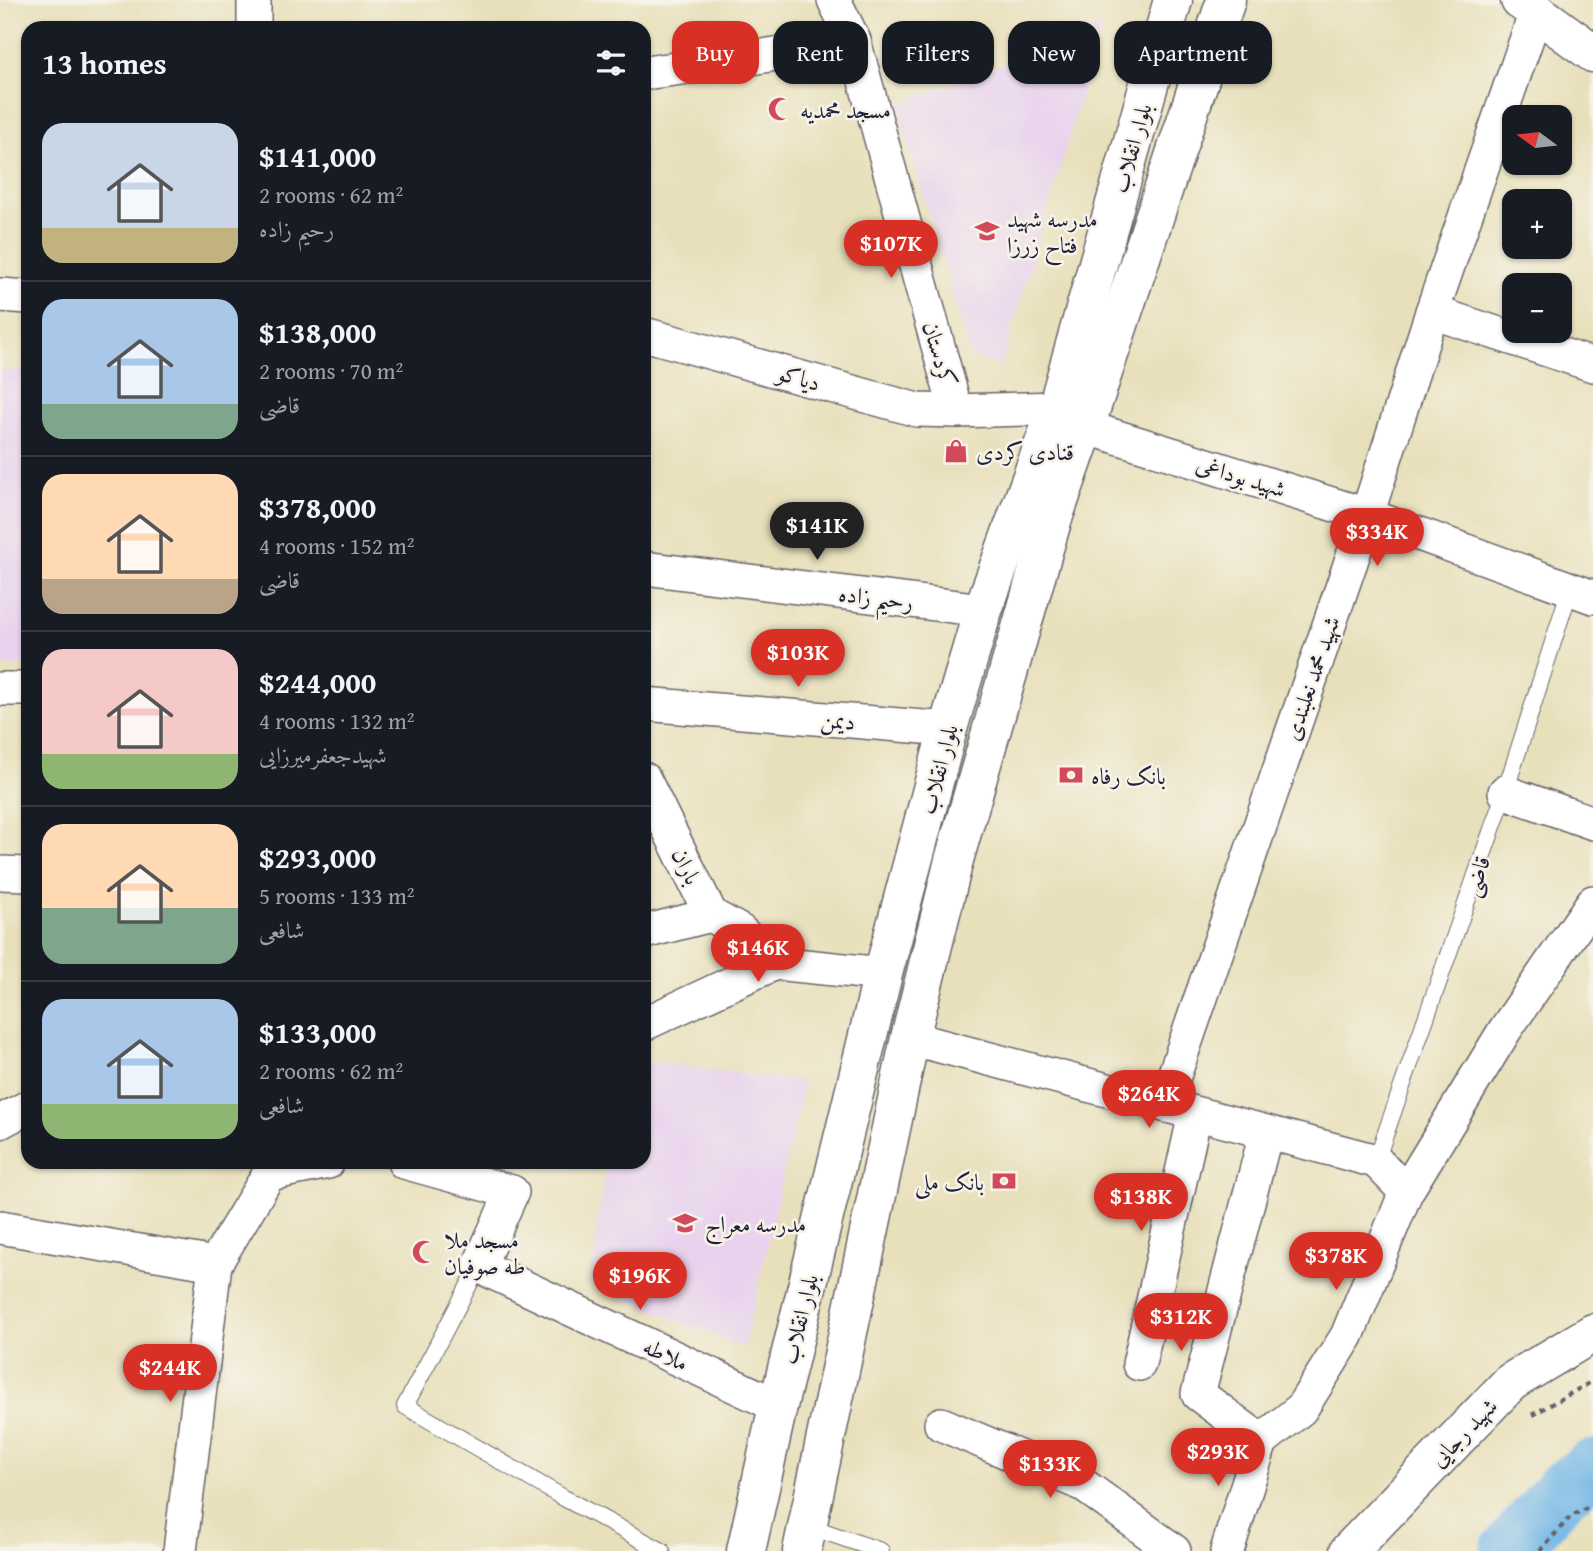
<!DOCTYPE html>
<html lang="en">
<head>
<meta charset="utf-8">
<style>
	body { margin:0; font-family:"Gentium Book Plus",Amiri,serif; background:#242831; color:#f1f3f6; height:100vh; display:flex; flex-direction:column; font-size:26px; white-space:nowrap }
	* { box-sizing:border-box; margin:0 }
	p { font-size:23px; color:#9ea1a6 }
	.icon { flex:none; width:38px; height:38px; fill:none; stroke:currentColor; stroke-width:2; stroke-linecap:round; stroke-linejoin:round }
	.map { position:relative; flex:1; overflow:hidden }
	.side { position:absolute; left:21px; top:21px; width:630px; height:1148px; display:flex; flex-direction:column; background:#171b24; border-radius:21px; box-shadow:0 2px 5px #0004 }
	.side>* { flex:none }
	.hud { position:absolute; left:672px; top:21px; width:665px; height:63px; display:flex; gap:14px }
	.needle { width:46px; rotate:285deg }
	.tools { position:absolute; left:1502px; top:105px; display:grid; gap:14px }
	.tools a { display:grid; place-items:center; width:70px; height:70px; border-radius:14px; background:#171b24; box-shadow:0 2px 5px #0004; font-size:35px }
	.price { position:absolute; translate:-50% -60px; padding:0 16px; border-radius:24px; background:#d93025; color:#fff; font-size:23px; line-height:46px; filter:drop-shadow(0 2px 4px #0008) }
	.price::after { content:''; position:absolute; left:50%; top:42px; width:21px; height:16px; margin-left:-10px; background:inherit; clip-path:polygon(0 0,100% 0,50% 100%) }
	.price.selected { background:#222; color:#fff }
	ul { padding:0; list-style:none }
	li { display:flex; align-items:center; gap:21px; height:175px; padding:0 21px }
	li+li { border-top:2px solid #363941 }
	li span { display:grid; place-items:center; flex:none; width:196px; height:140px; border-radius:21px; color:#555 }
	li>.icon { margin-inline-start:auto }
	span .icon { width:84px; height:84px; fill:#fffc; stroke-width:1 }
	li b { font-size:30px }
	h2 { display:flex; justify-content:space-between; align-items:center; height:84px; padding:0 21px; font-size:30px }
	.chip { padding:0 24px; border-radius:21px; background:#171b24; box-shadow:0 2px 5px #0004; font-size:24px; line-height:63px }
	.chip.selected { background:#d93025; color:#fff }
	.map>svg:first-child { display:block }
	.built { fill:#e8d2ee }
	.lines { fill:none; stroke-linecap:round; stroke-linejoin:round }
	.river { stroke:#70b6e7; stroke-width:58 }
	.service-casing { stroke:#676468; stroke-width:18 }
	.minor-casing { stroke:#676468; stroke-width:36 }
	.tertiary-casing { stroke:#676468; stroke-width:41 }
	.primary-casing { stroke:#676468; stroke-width:41 }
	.path { stroke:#676468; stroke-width:4.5; stroke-dasharray:5 5; stroke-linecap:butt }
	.service { stroke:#fff; stroke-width:16 }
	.minor { stroke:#fff; stroke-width:33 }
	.tertiary { stroke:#fff; stroke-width:38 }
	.primary { stroke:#fff; stroke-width:38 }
	.labels { text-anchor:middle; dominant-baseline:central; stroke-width:5; stroke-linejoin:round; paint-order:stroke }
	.poi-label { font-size:23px; fill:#22223b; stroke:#f7f3e8; text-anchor:start }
	.street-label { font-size:23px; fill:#22223b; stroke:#f7f3e8 }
</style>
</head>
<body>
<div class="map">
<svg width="1593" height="1551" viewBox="0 0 1593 1551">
	<rect width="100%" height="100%" fill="#f7f3e8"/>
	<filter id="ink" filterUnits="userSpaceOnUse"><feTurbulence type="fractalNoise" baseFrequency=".0143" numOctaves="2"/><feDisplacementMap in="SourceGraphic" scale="14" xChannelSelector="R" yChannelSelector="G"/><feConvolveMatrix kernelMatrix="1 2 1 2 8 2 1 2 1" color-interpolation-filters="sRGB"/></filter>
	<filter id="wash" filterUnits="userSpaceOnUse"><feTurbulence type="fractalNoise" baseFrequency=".00686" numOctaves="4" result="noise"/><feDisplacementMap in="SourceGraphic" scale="28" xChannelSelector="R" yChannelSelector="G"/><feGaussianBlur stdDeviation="1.57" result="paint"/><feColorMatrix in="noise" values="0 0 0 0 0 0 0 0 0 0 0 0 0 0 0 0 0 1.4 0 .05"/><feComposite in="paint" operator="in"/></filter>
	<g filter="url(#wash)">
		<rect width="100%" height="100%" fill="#e8e0bb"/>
		<g class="built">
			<path d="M1102 26 1001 365 971 357 897 105Z"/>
			<path d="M28 370V666H0V371Z"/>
			<path d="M644 1061 804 1082 744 1348 590 1284 606 1162H644Z"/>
		</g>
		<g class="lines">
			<path class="river" d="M1509 1551 1564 1489 1593 1468"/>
		</g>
	</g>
	<g filter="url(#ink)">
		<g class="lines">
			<g class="service-casing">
				<g id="service">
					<path d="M1376 1161 1505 792 1570 589"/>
					<path d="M479 1266 405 1406 564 1498 662 1551"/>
					<path d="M808 1526 881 1551"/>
				</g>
			</g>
			<g class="minor-casing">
				<g id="minor">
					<path d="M254 0V28"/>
					<path d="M834 0 854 41 956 411 1057 408"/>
					<path d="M644 73 721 63 854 41"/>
					<path d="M0 295 28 297"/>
					<path d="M1432 312 1593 365"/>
					<path d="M644 334 917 410 956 411"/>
					<path d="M1085 427 1367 515 1593 597"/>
					<path d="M644 568 983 610"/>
					<path d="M0 689H28"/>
					<path d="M644 704 948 729"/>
					<path d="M644 779 711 915"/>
					<path d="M1505 792 1593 823"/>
					<path d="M0 873 28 874"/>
					<path d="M644 932 711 915 740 931 775 963 883 974"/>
					<path d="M644 1024 775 963"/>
					<path d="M910 1038 1376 1161 1406 1192"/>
					<path d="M1164 1105 1367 515 1432 312 1536 12"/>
					<path d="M0 1122 28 1107"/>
					<path d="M1266 1133 1198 1394 1261 1441 1301 1409 1347 1336 1406 1192 1505 1030 1593 902"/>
					<path d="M404 1162 512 1192 479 1266 778 1406"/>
					<path d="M0 1227 215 1264"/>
					<path d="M1139 1364 1195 1114"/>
					<path d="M941 1424 1082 1484 1174 1551"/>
					<path d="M180 1551 215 1264 269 1174 328 1162"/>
					<path d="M1227 1551 1261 1441"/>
				</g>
			</g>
			<g class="tertiary-casing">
				<g id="tertiary">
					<path d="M1520 0 1593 53"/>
					<path d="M1349 1551 1511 1382 1593 1333"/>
				</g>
			</g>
			<g class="primary-casing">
				<g id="primary">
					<path d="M746 1551 778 1406 883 974 948 729 983 610 1057 408 1173 0"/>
					<path d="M802 1551 910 1038 954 860 1052 521 1085 427 1226 0"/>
				</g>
			</g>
			<g class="path">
				<path d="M1532 1415 1593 1381"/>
				<path d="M1540 1551 1570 1517 1593 1505"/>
			</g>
			<use href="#service" class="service"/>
			<use href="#minor" class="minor"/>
			<use href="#tertiary" class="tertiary"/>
			<use href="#primary" class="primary"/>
		</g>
	</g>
	<defs>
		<g id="mosque-bare" transform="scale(1.89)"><path d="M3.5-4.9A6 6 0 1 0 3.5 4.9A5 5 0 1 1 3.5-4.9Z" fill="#d1495b" stroke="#f7f3e8" stroke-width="2.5" paint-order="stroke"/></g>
		<g id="school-bare" transform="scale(1.89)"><path d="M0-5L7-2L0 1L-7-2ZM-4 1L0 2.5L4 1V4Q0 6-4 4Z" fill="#d1495b" stroke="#f7f3e8" stroke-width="2.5" paint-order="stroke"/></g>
		<g id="shop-bare" transform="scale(1.89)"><path d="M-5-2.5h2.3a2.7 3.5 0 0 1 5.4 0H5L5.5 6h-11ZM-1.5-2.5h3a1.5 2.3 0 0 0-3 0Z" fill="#d1495b" stroke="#f7f3e8" stroke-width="2.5" paint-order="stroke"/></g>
		<g id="bank-bare" transform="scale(1.89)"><path d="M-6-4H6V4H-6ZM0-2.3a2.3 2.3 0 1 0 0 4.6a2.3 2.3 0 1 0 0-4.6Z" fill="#d1495b" stroke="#f7f3e8" stroke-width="2.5" paint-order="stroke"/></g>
	</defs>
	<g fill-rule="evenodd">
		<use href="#mosque-bare" x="780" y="109"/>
		<use href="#school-bare" x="987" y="231"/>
		<use href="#shop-bare" x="956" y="451"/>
		<use href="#bank-bare" x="1071" y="775"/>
		<use href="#bank-bare" x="1004" y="1181"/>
		<use href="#school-bare" x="685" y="1223"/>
		<use href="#mosque-bare" x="424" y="1252"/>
	</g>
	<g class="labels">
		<g class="poi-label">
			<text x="800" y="109">مسجد محمدیه</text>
			<text x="1007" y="218">مدرسه شهید<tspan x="1007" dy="26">فتاح زرزا</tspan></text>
			<text x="976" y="451">قنادی کردی</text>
			<text x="1091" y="775">بانک رفاه</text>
			<text x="984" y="1181" text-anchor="end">بانک ملی</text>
			<text x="705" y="1223">مدرسه معراج</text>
			<text x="444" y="1239">مسجد ملا<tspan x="444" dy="26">طه صوفیان</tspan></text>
		</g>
		<g class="street-label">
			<text transform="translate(1131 148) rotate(-74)">بلوار انقلاب</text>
			<text transform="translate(940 354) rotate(74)">کردستان</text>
			<text transform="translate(799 377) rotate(16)">دیاکو</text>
			<text transform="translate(1241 476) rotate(17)">شهید بوداغی</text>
			<text transform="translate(876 597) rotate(7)">رحیم زاده</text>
			<text transform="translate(1311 678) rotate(-71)">شهید محمد نعلبندی</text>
			<text transform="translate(838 720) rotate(5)">دیمن</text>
			<text transform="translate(938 769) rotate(-75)">بلوار انقلاب</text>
			<text transform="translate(687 866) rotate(64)">باران</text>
			<text transform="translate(1476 876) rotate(-71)">قاضی</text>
			<text transform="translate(799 1319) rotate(-76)">بلوار انقلاب</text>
			<text transform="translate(666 1354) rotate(25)">ملاطه</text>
			<text transform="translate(1463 1432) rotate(-46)">شهید رجایی</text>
		</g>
	</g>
</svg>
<div class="tools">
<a><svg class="needle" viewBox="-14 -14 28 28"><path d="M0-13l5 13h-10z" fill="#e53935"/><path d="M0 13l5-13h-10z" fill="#9ea1a6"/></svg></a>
<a>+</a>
<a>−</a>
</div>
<b class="price" style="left:891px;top:280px">$107K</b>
<b class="price selected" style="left:817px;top:562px">$141K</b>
<b class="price" style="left:1377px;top:568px">$334K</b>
<b class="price" style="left:798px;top:689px">$103K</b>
<b class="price" style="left:758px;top:984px">$146K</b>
<b class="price" style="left:1149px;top:1130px">$264K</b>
<b class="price" style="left:1141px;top:1233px">$138K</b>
<b class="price" style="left:1336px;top:1292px">$378K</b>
<b class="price" style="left:640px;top:1312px">$196K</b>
<b class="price" style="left:1181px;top:1353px">$312K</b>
<b class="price" style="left:170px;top:1404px">$244K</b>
<b class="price" style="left:1218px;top:1488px">$293K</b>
<b class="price" style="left:1050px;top:1500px">$133K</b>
<div class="hud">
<a class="chip selected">Buy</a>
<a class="chip">Rent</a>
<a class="chip">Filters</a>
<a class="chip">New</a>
<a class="chip">Apartment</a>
</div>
<section class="side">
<h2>13 homes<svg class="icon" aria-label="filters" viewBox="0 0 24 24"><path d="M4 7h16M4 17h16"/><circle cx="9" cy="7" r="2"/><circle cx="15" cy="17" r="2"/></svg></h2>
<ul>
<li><span style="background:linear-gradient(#c9d6e8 75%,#c2b280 0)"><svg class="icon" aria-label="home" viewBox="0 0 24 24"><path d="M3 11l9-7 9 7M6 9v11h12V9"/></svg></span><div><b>$141,000</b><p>2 rooms · 62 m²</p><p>رحیم زاده</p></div></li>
<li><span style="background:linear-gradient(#a9c7e8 75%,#7fa58c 0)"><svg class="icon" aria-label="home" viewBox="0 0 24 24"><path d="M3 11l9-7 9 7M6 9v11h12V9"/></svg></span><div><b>$138,000</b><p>2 rooms · 70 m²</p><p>قاضی</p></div></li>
<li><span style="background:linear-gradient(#ffd9b3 75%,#b9a48a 0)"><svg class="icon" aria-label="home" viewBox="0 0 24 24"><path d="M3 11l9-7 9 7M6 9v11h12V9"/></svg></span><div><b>$378,000</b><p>4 rooms · 152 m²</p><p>قاضی</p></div></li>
<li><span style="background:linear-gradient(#f6c9c9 75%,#8fb573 0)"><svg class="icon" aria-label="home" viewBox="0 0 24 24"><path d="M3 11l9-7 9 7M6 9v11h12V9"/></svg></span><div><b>$244,000</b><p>4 rooms · 132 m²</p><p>شهیدجعفرمیرزایی</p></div></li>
<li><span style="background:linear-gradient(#ffd9b3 60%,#7fa58c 0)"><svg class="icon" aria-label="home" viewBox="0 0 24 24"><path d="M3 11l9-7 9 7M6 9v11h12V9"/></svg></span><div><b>$293,000</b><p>5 rooms · 133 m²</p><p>شافعی</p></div></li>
<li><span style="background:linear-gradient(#a9c7e8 75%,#8fb573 0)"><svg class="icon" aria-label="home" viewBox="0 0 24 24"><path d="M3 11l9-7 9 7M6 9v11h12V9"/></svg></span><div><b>$133,000</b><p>2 rooms · 62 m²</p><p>شافعی</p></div></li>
</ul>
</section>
</div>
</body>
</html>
